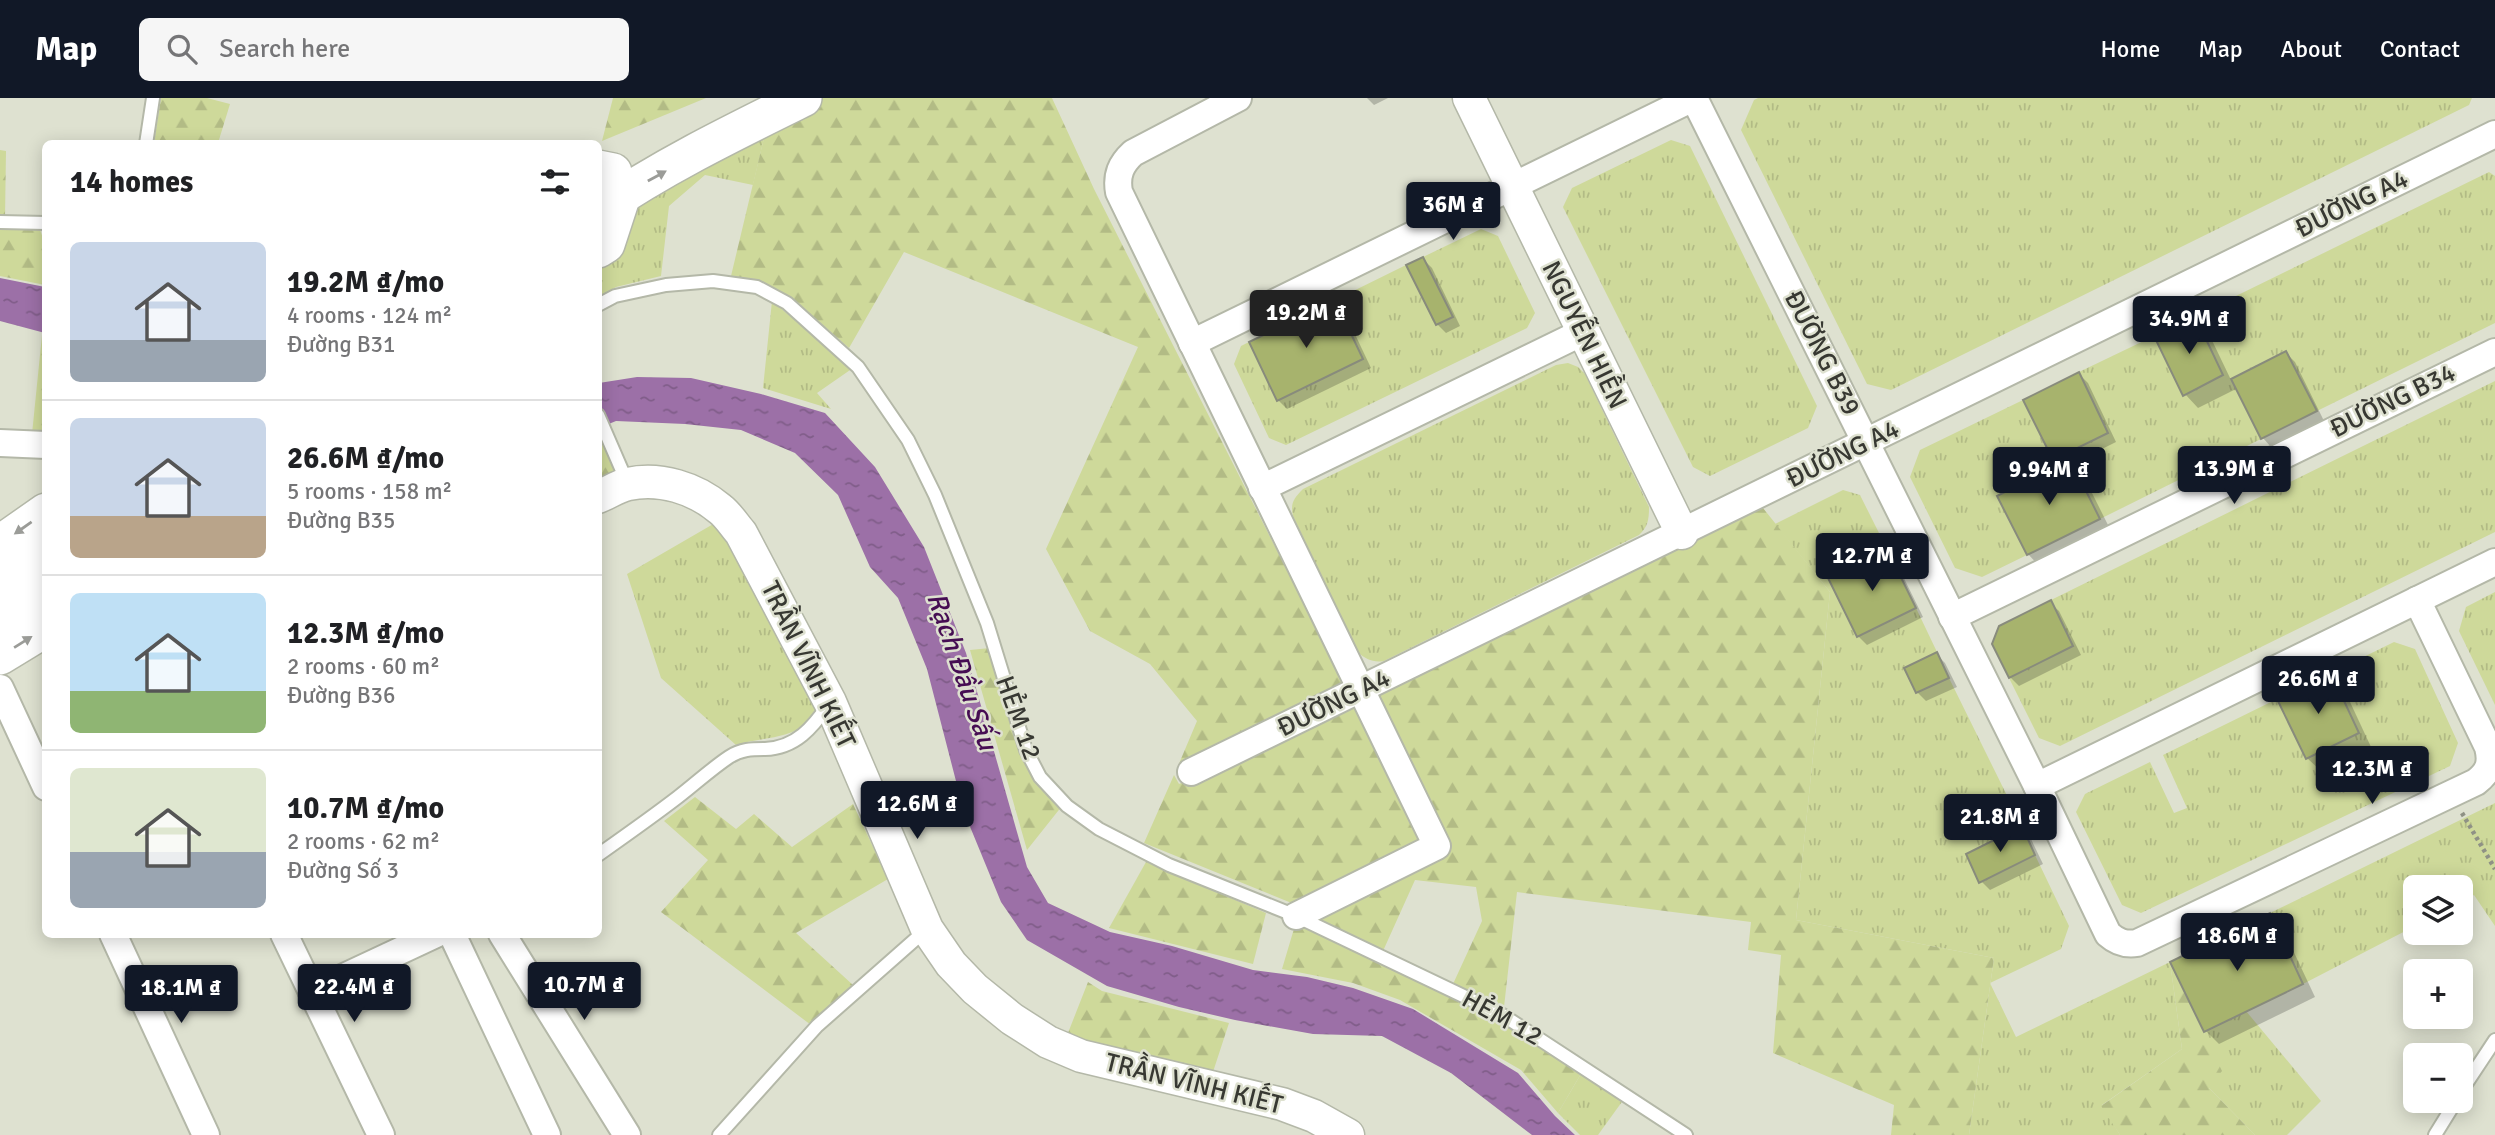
<!DOCTYPE html>
<html lang="en">
<head>
<meta charset="utf-8">
<style>
	body { margin:0; font-family:Signika,sans-serif; background:#f6f6f6; color:#202124; height:100vh; display:flex; flex-direction:column; font-size:26px; white-space:nowrap }
	* { box-sizing:border-box; margin:0 }
	p { font-size:23px; color:#757577 }
	.icon { flex:none; width:38px; height:38px; fill:none; stroke:currentColor; stroke-width:2; stroke-linecap:round; stroke-linejoin:round }
	.map { position:relative; flex:1; overflow:hidden }
	.details { position:absolute; left:42px; top:42px; width:560px; height:798px; display:flex; flex-direction:column; background:#fff; border-radius:10px; box-shadow:0 4px 18px #0003 }
	.details>* { flex:none }
	.controls { position:absolute; left:2403px; top:777px; display:grid; gap:14px }
	.controls a { display:grid; place-items:center; width:70px; height:70px; border-radius:10px; background:#fff; box-shadow:0 4px 18px #0003; font-size:35px }
	.price { position:absolute; translate:-50% -60px; padding:0 16px; border-radius:7px; background:#111827; color:#fff; font-size:23px; line-height:46px; filter:drop-shadow(0 2px 4px #0008) }
	.price::after { content:''; position:absolute; left:50%; top:42px; width:21px; height:16px; margin-left:-10px; background:inherit; clip-path:polygon(0 0,100% 0,50% 100%) }
	.price.on { background:#222; color:#fff }
	ul { padding:0; list-style:none }
	li { display:flex; align-items:center; gap:21px; height:175px; padding:0 28px }
	li+li { border-top:2px solid #e0e0e0 }
	li span { display:grid; place-items:center; flex:none; width:196px; height:140px; border-radius:10px; color:#555 }
	li>.icon { margin-inline-start:auto }
	span .icon { width:84px; height:84px; fill:#fffc; stroke-width:1 }
	li b { font-size:30px }
	h2 { display:flex; justify-content:space-between; align-items:center; height:84px; padding:0 28px; font-size:30px }
	header { display:flex; align-items:center; gap:42px; box-sizing:border-box; height:98px; padding:0 35px; background:#111827; color:#fff }
	header strong { font-size:33px }
	nav { display:flex; gap:38px; margin-inline-start:auto; font-size:24px }
	.search { width:490px; height:63px; background:#f6f6f6; display:flex; align-items:center; gap:18px; box-sizing:border-box; padding:0 24px; border-radius:10px; color:#757577; font-size:26px }
	.map>svg:first-child { display:block }
	.grass { fill:url(#grass-tufts) }
	.forest { fill:url(#forest-firs) }
	.water { fill:url(#water-ripples) }
	.shadow { fill:#0003 }
	.building { fill:#a7b36d; stroke:#888b7c; stroke-width:2 }
	.lines { fill:none; stroke-linecap:round; stroke-linejoin:round }
	.service-casing { stroke:#b4b8a8; stroke-width:16 }
	.minor-casing { stroke:#b4b8a8; stroke-width:30 }
	.tertiary-casing { stroke:#b4b8a8; stroke-width:35 }
	.secondary-casing { stroke:#b4b8a8; stroke-width:40 }
	.path { stroke:#8f9185; stroke-width:4.5; stroke-dasharray:3.5 3.5; stroke-linecap:butt }
	.service { stroke:#fff; stroke-width:12 }
	.minor { stroke:#fff; stroke-width:26 }
	.tertiary { stroke:#fff; stroke-width:32 }
	.secondary { stroke:#fff; stroke-width:37 }
	.oneway { fill:#9b9c98 }
	.labels { text-anchor:middle; dominant-baseline:central; stroke-width:5; stroke-linejoin:round; paint-order:stroke }
	.street-label { font-size:26px; fill:#373832; stroke:#dee1d0 }
	.water-label { font-size:28px; font-style:italic; fill:#460d53; stroke:#dee1d0 }
</style>
</head>
<body>
<header>
<strong>Map</strong>
<div class="search"><svg class="icon" aria-label="search" viewBox="0 0 24 24"><circle cx="10" cy="10" r="6"/><path d="M15 15l6 6"/></svg>Search here</div>
<nav><a>Home</a><a>Map</a><a>About</a><a>Contact</a></nav>
</header>
<div class="map">
<svg width="2495" height="1037" viewBox="0 0 2495 1037">
	<defs>
		<pattern id="grass-tufts" width="24" height="20" patternUnits="userSpaceOnUse" patternTransform="scale(1.75)"><rect width="24" height="20" fill="#ced99a"/><path d="M3 7l-1-3M5 7V3M7 7l1-3M15 17l-1-3M17 17v-4M19 17l1-3" fill="none" stroke="#b2bb85"/></pattern>
		<pattern id="forest-firs" width="22" height="20" patternUnits="userSpaceOnUse" patternTransform="scale(1.75)"><rect width="22" height="20" fill="#ced99a"/><path d="M5 1l3.5 6h-7zM16 11l3.5 6h-7z" fill="#b2bb85"/></pattern>
		<pattern id="water-ripples" width="26" height="14" patternUnits="userSpaceOnUse" patternTransform="scale(1.75)"><rect width="26" height="14" fill="#9c70a7"/><path d="M2 4q2-2 4 0t4 0M15 11q2-2 4 0t4 0" fill="none" stroke="#805d89"/></pattern>
	</defs>
	<rect width="100%" height="100%" fill="#dee1d0"/>
	<g class="grass">
		<path d="M1758 0H2472L2469 7 1891 292 1867 286 1741 32 1754 2Z"/>
		<path d="M768 23 753 87 705 77 669 108 661 178 616 189 599 199 598 127Z"/>
		<path d="M1671 42 1690 48 1817 308 1808 330 1710 378 1693 369 1563 109 1572 90Z"/>
		<path d="M2489 74 2495 78V225L2317 313 2286 253 2231 281 2261 341 2100 421 1997 398 2027 457 1982 479 1955 470 1910 379 1920 352 2023 302 2054 363 2069 355 2039 294 2108 335 2079 274 2154 238 2183 297 2223 277 2195 218Z"/>
		<path d="M1481 131 1498 138 1535 215 1527 230 1286 347 1269 340 1234 266 1241 248 1249 244 1277 303 1363 261 1335 202 1406 167 1436 227 1452 219 1423 159Z"/>
		<path d="M772 203 853 270 817 295 831 311 763 290Z"/>
		<path d="M1568 265 1578 269 1585 276 1649 409C1649 421 1648 429 1639 437L1384 563C1373 565 1366 561 1357 554L1293 418C1290 405 1294 400 1303 391L1556 267Z"/>
		<path d="M2495 283V434L2060 648 2039 640 2009 580 2073 548 2051 502Z"/>
		<path d="M1843 392 1860 397 1887 451 1828 479 1835 493H1907L1849 522 1856 539 1916 510 1937 554 1904 570 1916 595 1949 580 2022 728 1966 756 1979 784 2035 757 2069 828 2061 851 1990 885 2016 939 2170 864 2182 951 2102 1007 2120 1037H1969L1994 860 1796 822 1830 494 1775 426Z"/>
		<path d="M715 425 738 456 822 607C817 613 813 620 807 625 788 642 759 639 736 647L661 580 627 476Z"/>
		<path d="M2495 494V607L2459 533 2466 509Z"/>
		<path d="M2394 544 2415 551 2458 645 2450 668 2141 815 2122 807 2076 714 2085 696 2150 664 2174 715 2187 710 2163 657 2277 601 2306 660 2359 635 2331 575Z"/>
		<path d="M2495 705V828L2474 797 2461 804 2460 789H2415V828L2303 886 2270 815Z"/>
		<path d="M2246 913 2321 1003 2287 1037H2255L2209 990 2204 934Z"/>
		<path d="M1582 974 1624 1001 1598 1037H1580L1558 1015Z"/>
	</g>
	<g class="forest">
		<path d="M161 0H207L230 6 218 45H154Z"/>
		<path d="M613 0H706L602 43Z"/>
		<path d="M820 0H1052L1094 91 1345 587 1178 668 1197 623 1150 566 1090 533 1046 451 1138 249 904 154 849 250 791 199 758 182 731 178 768 23Z"/>
		<path d="M0 52 6 53 5 120H0Z"/>
		<path d="M0 128 39 129 45 146V187L0 178Z"/>
		<path d="M42 237 46 238 45 337 32 336Z"/>
		<path d="M600 334 615 375 599 383 598 335Z"/>
		<path d="M1763 410 1830 494 1796 822 1994 860 1969 1037H1891L1894 1007 1773 955 1781 857 1748 852 1751 824 1517 794 1504 909 1453 886 1482 823 1476 789 1415 782 1383 853 1316 821 1450 753 1377 598Z"/>
		<path d="M990 550 1023 656 1062 708 1027 752 970 552Z"/>
		<path d="M1354 606 1424 744 1294 806 1144 745 1174 677 1179 686Z"/>
		<path d="M695 699 736 731 754 716 792 749 853 706 888 781 796 835 853 887 811 927 661 814 708 762 664 723Z"/>
		<path d="M1146 764 1266 815 1253 866 1109 830Z"/>
		<path d="M1296 824 1496 919 1582 974 1558 1015 1521 972 1400 902 1353 885 1282 871Z"/>
		<path d="M2170 864 2222 973 2209 990 2255 1037H2120L2101 1008 2182 951Z"/>
		<path d="M1088 884 1102 893 1229 925 1212 977 1066 940Z"/>
	</g>
	<g class="water">
		<path d="M0 180 45 189V235L0 223Z"/>
		<path d="M637 279 691 280 761 296 825 315 875 369 924 449 966 555 1027 769 1048 805 1110 834 1172 848 1253 872 1307 879 1353 890 1413 911 1518 975 1555 1018 1575 1037H1532L1451 975 1382 938 1313 936 1235 922 1179 909 1107 888 1027 842 1001 804 964 714 927 571 898 500 870 469 838 397 795 355 741 332 685 326 616 323 599 330V285Z"/>
	</g>
	<g class="shadow">
		<path d="M1367 0H1388L1374 7Z"/>
		<path d="M1423 161 1432 170 1460 228 1446 235 1437 226Z"/>
		<path d="M1335 204 1344 213 1371 270 1287 311 1278 302Z"/>
		<path d="M2194 220 2208 234 2231 282 2286 255 2295 264 2324 323 2271 349 2263 340 2238 290 2198 310 2185 296Z"/>
		<path d="M2079 276 2088 285 2116 344 2072 366 2083 377 2112 435 2041 470 2028 456 2061 368 2054 361Z"/>
		<path d="M1886 453 1895 462 1923 519 1867 547 1858 538Z"/>
		<path d="M2050 505 2059 513 2081 557 2019 588 2010 579Z"/>
		<path d="M1936 556 1945 565 1957 589 1926 603 1917 594Z"/>
		<path d="M2331 577 2344 591 2371 649 2321 673 2307 660Z"/>
		<path d="M2021 730 2030 739 2043 766 1990 792 1981 783Z"/>
		<path d="M2269 817 2283 831 2315 899 2219 946 2206 933Z"/>
	</g>
	<g class="building">
		<path d="M1423 159 1453 219 1436 227 1406 167Z"/>
		<path d="M1335 202 1363 261 1277 303 1249 244Z"/>
		<path d="M2195 218 2223 277 2183 298 2154 238Z"/>
		<path d="M2286 253 2317 313 2261 341 2231 281Z"/>
		<path d="M2079 274 2108 335 2053 362 2023 302Z"/>
		<path d="M2070 361 2100 421 2027 457 1997 398Z"/>
		<path d="M1887 451 1916 510 1857 539 1828 480Z"/>
		<path d="M2051 502 2073 548 2009 580 1992 546 1999 528Z"/>
		<path d="M1937 554 1949 580 1916 595 1904 570Z"/>
		<path d="M2331 575 2359 635 2306 661 2277 601Z"/>
		<path d="M2022 728 2035 757 1979 785 1966 756Z"/>
		<path d="M2270 815 2303 886 2204 934 2170 864Z"/>
	</g>
	<g class="lines">
		<g class="service-casing">
			<g id="service">
				<path d="M146 46 153 0"/>
				<path d="M0 124 46 125"/>
				<path d="M598 207 615 198 666 187 713 183 757 189 787 205 858 269 908 342 935 397 987 525 1026 652 1040 679 1067 708 1099 731 1169 767 1296 818 1501 916 1686 1037"/>
				<path d="M598 317 627 384"/>
				<path d="M598 757C625 738 652 719 678 699 695 686 711 671 729 659 741 651 752 651 765 651 796 650 813 629 829 606"/>
				<path d="M2460 995 2495 942"/>
				<path d="M719 1037 817 928 927 831"/>
				<path d="M2435 1037 2456 1003"/>
			</g>
		</g>
		<g class="minor-casing">
			<g id="minor">
				<path d="M1238 0 1133 55C1121 66 1116 77 1119 94L1437 748 1296 818"/>
				<path d="M1694 0 2037 688 2108 836C2117 844 2125 847 2137 845L2476 684C2489 674 2492 665 2488 649L2417 502"/>
				<path d="M1192 245 1693 0"/>
				<path d="M0 345 46 347"/>
				<path d="M1262 390 1583 234"/>
				<path d="M1952 519 2495 254"/>
				<path d="M0 590 46 689"/>
				<path d="M1191 674 2495 36"/>
				<path d="M2037 688 2495 464"/>
				<path d="M113 836 206 1037"/>
				<path d="M284 836 381 1037"/>
				<path d="M452 836 547 1037"/>
				<path d="M502 836 627 1037"/>
				<path d="M312 894 436 836"/>
			</g>
		</g>
		<g class="tertiary-casing">
			<g id="tertiary">
				<path d="M1469 0 1682 435"/>
				<path d="M598 399C608 395 618 388 628 386 660 379 695 390 720 411 728 417 734 427 741 435L830 604 927 831 951 866 975 891 1012 921 1048 944 1081 958 1282 1006 1314 1018 1348 1037"/>
			</g>
		</g>
		<g class="secondary-casing">
			<g id="secondary">
				<path d="M598 71 613 74"/>
				<path d="M598 113C662 69 734 34 803 0"/>
				<path d="M598 151 606 146 622 97"/>
				<path d="M0 446 46 414"/>
				<path d="M0 482 46 452"/>
				<path d="M0 519 46 489"/>
				<path d="M0 558 46 530"/>
			</g>
		</g>
		<path class="path" d="M2462 715 2495 771"/>
		<use href="#service" class="service"/>
		<use href="#minor" class="minor"/>
		<use href="#tertiary" class="tertiary"/>
		<use href="#secondary" class="secondary"/>
	</g>
	<defs><path id="oneway-solid" d="M-6-.8H1V-3.2L6.5 0L1 3.2V.8H-6Z" transform="scale(1.75)"/></defs>
	<g class="oneway">
		<use href="#oneway-solid" transform="translate(657 78) rotate(-29)"/>
		<use href="#oneway-solid" transform="translate(23 430) rotate(145)"/>
		<use href="#oneway-solid" transform="translate(23 544) rotate(-32)"/>
	</g>
	<g class="labels">
		<g class="street-label">
			<text transform="translate(2352 106) rotate(-26)">ĐƯỜNG A4</text>
			<text transform="translate(1584 237) rotate(64)">NGUYỄN HIỀN</text>
			<text transform="translate(1822 255) rotate(63)">ĐƯỜNG B39</text>
			<text transform="translate(2393 303) rotate(-26)">ĐƯỜNG B34</text>
			<text transform="translate(1843 356) rotate(-26)">ĐƯỜNG A4</text>
			<text transform="translate(808 567) rotate(64)">TRẦN VĨNH KIẾT</text>
			<text transform="translate(1334 605) rotate(-26)">ĐƯỜNG A4</text>
			<text transform="translate(1018 620) rotate(70)">HẺM 12</text>
			<text transform="translate(1502 920) rotate(29)">HẺM 12</text>
			<text transform="translate(1194 986) rotate(14)">TRẦN VĨNH KIẾT</text>
		</g>
		<g class="water-label">
			<text transform="translate(962 573) rotate(71)">Rạch Đầu Sấu</text>
		</g>
	</g>
</svg>
<div class="controls">
<a><svg class="icon" aria-label="layers" viewBox="0 0 24 24"><path d="M12 4l9 5-9 5-9-5zM3 14l9 5 9-5"/></svg></a>
<a>+</a>
<a>−</a>
</div>
<b class="price" style="left:1453px;top:144px">36M ₫</b>
<b class="price on" style="left:1306px;top:252px">19.2M ₫</b>
<b class="price" style="left:2189px;top:258px">34.9M ₫</b>
<b class="price" style="left:2234px;top:408px">13.9M ₫</b>
<b class="price" style="left:2049px;top:409px">9.94M ₫</b>
<b class="price" style="left:1872px;top:495px">12.7M ₫</b>
<b class="price" style="left:2318px;top:618px">26.6M ₫</b>
<b class="price" style="left:2372px;top:708px">12.3M ₫</b>
<b class="price" style="left:917px;top:743px">12.6M ₫</b>
<b class="price" style="left:2000px;top:756px">21.8M ₫</b>
<b class="price" style="left:2237px;top:875px">18.6M ₫</b>
<b class="price" style="left:584px;top:924px">10.7M ₫</b>
<b class="price" style="left:354px;top:926px">22.4M ₫</b>
<b class="price" style="left:181px;top:927px">18.1M ₫</b>
<section class="details">
<h2>14 homes<svg class="icon" aria-label="filters" viewBox="0 0 24 24"><path d="M4 7h16M4 17h16"/><circle cx="9" cy="7" r="2"/><circle cx="15" cy="17" r="2"/></svg></h2>
<ul>
<li><span style="background:linear-gradient(#c9d6e8 70%,#9aa5b1 0)"><svg class="icon" aria-label="home" viewBox="0 0 24 24"><path d="M3 11l9-7 9 7M6 9v11h12V9"/></svg></span><div><b>19.2M ₫/mo</b><p>4 rooms · 124 m²</p><p>Đường B31</p></div></li>
<li><span style="background:linear-gradient(#c9d6e8 70%,#b9a48a 0)"><svg class="icon" aria-label="home" viewBox="0 0 24 24"><path d="M3 11l9-7 9 7M6 9v11h12V9"/></svg></span><div><b>26.6M ₫/mo</b><p>5 rooms · 158 m²</p><p>Đường B35</p></div></li>
<li><span style="background:linear-gradient(#bfe0f5 70%,#8fb573 0)"><svg class="icon" aria-label="home" viewBox="0 0 24 24"><path d="M3 11l9-7 9 7M6 9v11h12V9"/></svg></span><div><b>12.3M ₫/mo</b><p>2 rooms · 60 m²</p><p>Đường B36</p></div></li>
<li><span style="background:linear-gradient(#dfe7d0 60%,#9aa5b1 0)"><svg class="icon" aria-label="home" viewBox="0 0 24 24"><path d="M3 11l9-7 9 7M6 9v11h12V9"/></svg></span><div><b>10.7M ₫/mo</b><p>2 rooms · 62 m²</p><p>Đường Số 3</p></div></li>
</ul>
</section>
</div>
</body>
</html>
